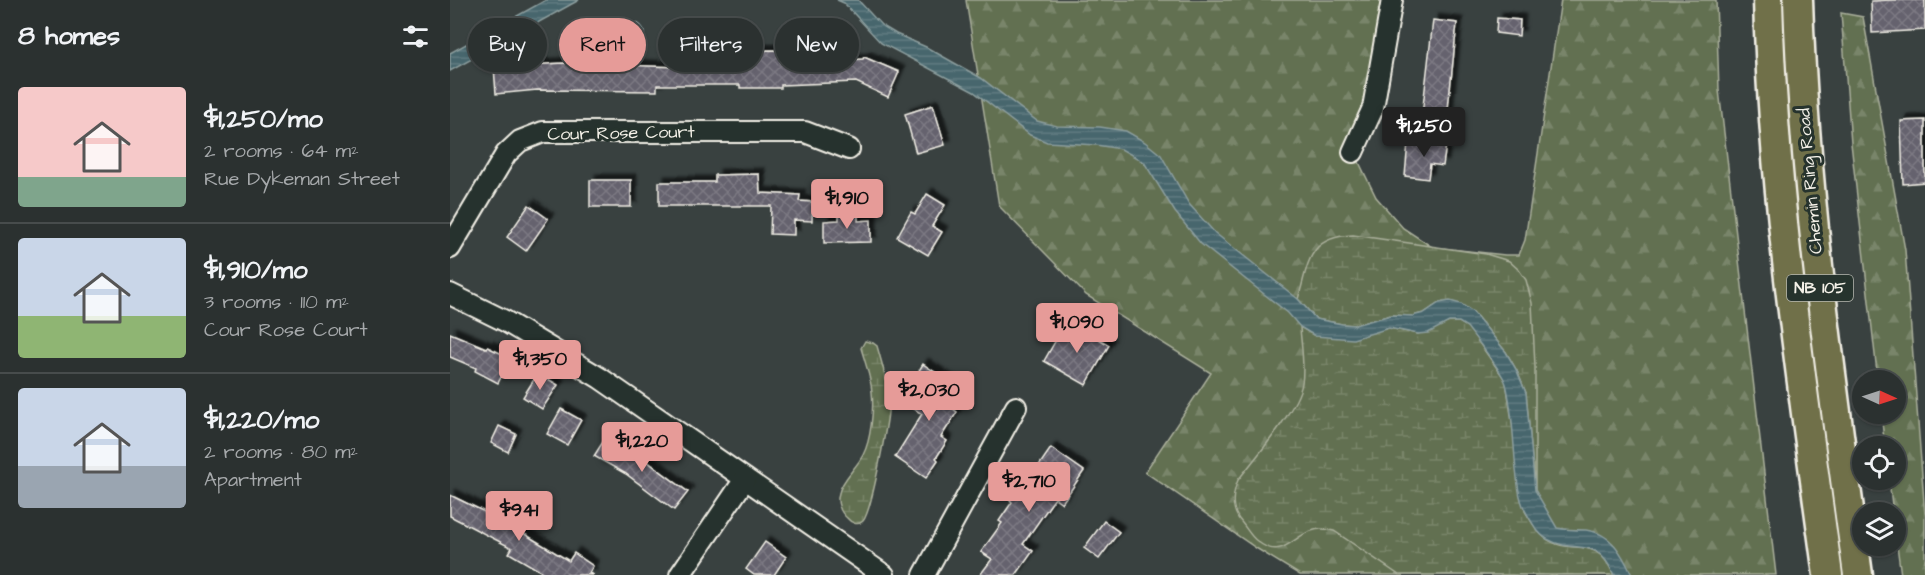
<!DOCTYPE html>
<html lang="en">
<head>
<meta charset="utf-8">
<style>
	body { margin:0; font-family:"Architects Daughter",sans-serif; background:#333938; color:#f1f3f6; height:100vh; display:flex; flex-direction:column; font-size:22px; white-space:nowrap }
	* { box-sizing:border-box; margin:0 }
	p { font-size:20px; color:#a6a9ab }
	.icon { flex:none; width:33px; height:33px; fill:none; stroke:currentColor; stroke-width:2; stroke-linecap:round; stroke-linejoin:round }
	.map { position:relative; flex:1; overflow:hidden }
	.sheet { display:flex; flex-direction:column; background:#2b3130; width:450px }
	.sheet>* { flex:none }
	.banner { position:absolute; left:18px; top:18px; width:570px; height:54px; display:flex; gap:12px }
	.needle { width:39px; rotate:93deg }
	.controls { position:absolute; left:1402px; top:370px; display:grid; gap:12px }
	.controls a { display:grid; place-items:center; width:54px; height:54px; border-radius:50%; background:#2b3130; box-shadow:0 2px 4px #0004,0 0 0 2px #474c4c; font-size:30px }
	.price { position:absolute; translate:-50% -51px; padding:0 14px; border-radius:6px; background:#e69b98; color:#111; font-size:20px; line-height:39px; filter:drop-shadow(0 2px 3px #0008) }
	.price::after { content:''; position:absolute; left:50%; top:36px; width:18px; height:14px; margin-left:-9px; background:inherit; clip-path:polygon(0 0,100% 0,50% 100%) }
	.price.on { background:#222; color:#fff }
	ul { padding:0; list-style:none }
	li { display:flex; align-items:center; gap:18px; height:150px; padding:0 18px }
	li+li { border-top:2px solid #474c4c }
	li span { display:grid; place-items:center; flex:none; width:168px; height:120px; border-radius:6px; color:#555 }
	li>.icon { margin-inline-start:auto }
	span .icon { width:72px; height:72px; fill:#fffc; stroke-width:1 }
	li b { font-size:26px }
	h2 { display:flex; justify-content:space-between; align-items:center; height:72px; padding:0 18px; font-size:26px }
	.tag { padding:0 21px; border-radius:27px; background:#2b3130; box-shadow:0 2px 4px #0004,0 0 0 2px #474c4c; font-size:21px; line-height:54px }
	.tag.on { background:#e69b98; color:#111 }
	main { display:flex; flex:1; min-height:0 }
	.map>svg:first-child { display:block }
	.forest { fill:url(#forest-firs); stroke:#abb09c; stroke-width:1.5 }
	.wetland { fill:url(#wetland-marsh); stroke:#abb09c; stroke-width:1.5 }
	.water { fill:url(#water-rules); stroke:#8c9e9e; stroke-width:1.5 }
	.building { fill:url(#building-cross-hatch); stroke:#f4f1e8; stroke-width:1.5; filter:url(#shadow) }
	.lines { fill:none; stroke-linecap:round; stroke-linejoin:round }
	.minor-casing { stroke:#f4f1e8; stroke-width:24 }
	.highway-casing { stroke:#f4f1e8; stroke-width:33 }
	.minor { stroke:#26332d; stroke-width:20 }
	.highway { stroke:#70704a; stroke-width:28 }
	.labels { text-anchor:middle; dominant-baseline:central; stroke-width:6; stroke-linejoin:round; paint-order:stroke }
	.shield { fill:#26332d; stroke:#b6b8b0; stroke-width:1.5 }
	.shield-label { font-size:16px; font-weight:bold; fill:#f4f1e8 }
	.street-label { font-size:18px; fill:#f4f1e8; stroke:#26332d }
</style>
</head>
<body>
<main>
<section class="sheet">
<h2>8 homes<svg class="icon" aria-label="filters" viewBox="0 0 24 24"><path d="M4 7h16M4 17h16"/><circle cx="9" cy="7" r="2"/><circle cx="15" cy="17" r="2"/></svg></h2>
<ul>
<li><span style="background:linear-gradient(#f6c9c9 75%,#7fa58c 0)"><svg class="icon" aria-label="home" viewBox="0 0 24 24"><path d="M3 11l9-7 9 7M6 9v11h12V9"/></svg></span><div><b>$1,250/mo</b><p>2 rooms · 64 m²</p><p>Rue Dykeman Street</p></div></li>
<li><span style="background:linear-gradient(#c9d6e8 65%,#8fb573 0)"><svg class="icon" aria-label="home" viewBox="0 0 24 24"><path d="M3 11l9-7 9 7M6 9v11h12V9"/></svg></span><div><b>$1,910/mo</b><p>3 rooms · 110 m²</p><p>Cour Rose Court</p></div></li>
<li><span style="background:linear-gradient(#c9d6e8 65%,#9aa5b1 0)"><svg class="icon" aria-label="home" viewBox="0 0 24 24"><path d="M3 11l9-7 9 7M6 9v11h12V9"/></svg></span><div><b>$1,220/mo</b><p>2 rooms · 80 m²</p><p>Apartment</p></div></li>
</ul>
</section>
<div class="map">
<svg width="1475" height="575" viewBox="0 0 1475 575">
	<defs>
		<pattern id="forest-firs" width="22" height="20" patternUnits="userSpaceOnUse" patternTransform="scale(1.5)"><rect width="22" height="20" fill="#627051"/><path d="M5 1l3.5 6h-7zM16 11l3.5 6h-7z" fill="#79856a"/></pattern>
		<pattern id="wetland-marsh" width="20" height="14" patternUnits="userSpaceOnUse" patternTransform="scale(1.5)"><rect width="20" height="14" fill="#627051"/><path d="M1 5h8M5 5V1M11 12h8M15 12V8" fill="none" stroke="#79856a"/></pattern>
		<pattern id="water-rules" width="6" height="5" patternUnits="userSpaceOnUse" patternTransform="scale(1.5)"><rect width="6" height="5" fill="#47666d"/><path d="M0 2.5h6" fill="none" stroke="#627c82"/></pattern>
		<pattern id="building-cross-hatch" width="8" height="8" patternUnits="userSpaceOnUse" patternTransform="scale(1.5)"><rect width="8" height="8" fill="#65626e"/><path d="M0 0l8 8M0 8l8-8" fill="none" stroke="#7c7983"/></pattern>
		<filter id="shadow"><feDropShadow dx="5.5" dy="-5.5" stdDeviation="1.5" flood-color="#0009"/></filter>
	</defs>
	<rect width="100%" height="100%" fill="#394140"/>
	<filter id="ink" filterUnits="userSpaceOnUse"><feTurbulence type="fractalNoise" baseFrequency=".0167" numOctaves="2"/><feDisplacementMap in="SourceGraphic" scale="12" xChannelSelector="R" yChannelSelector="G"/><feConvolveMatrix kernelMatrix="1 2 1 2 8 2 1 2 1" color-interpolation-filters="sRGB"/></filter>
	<g filter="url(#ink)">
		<g class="forest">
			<path d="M516 0H942L904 152 926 197 953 228 982 247 1055 255H1069L1075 240 1111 0H1266L1269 90 1326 575H850L806 548 695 472 761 373 636 295 549 206Z"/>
			<path d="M1391 13 1413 17 1455 250 1475 515V575H1451L1446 538V513H1443L1439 480H1446V447H1435L1431 414H1446V381H1428L1401 143Z"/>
		</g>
		<g class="wetland">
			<path d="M903 235 1036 254 1059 261 1069 270 1076 280 1082 303 1085 367V490L1076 393 1067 371 1056 352 1023 312 989 303 974 313 962 316 941 315 905 325 892 324 866 319 848 299C859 263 857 237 903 235Z"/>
			<path d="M999 322H1009L1018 327 1056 381 1075 511C1081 521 1086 531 1095 538 1123 558 1144 531 1164 575H949L884 531C876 529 870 528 861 531 842 537 831 561 807 541 801 537 797 529 792 523 780 510 782 495 788 480 806 457 848 409 852 383 855 365 851 345 850 327L865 336 939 328 968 334Z"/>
			<path d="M415 341 423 343 427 346C432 364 438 382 439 400 439 416 422 511 413 521 408 526 401 523 397 518 390 512 386 502 389 493 391 481 407 467 413 455 421 440 424 409 422 392 421 378 415 362 411 348Z"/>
		</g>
		<g class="water">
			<path d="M96 0H129L0 71V53Z"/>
			<path d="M387 0H408L431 25 446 34 476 47 531 78 587 121 607 126 650 127 676 131 695 142 711 155 739 204 765 233 848 299 866 319 892 324 905 325 941 315 962 316 974 313 989 303 1000 301 1011 304 1023 312 1056 352 1067 371 1076 393 1085 490 1107 528C1117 530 1126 530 1136 530 1162 533 1172 554 1182 575H1164C1145 533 1127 556 1097 539 1088 534 1082 523 1077 514 1069 501 1068 485 1066 470 1063 442 1063 411 1056 384 1053 372 1026 339 1017 327L1009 322H999L978 333 968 334 939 328 903 339 865 336 850 327 838 313 751 244 725 212 694 162 671 149 646 145 597 142 580 135 524 92 431 43 394 3Z"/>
			<circle cx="184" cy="33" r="10"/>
		</g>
		<g class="building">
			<path d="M1440 0H1475V30L1422 33 1421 1Z"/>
			<path d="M1047 18 1070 20 1069 36 1046 33Z"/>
			<path d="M983 20 1007 23 997 118 972 115Z"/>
			<path d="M331 50V63L413 59 414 57 449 72 438 97 406 82 331 85V88H290V85H207V91L87 90 46 94 44 67 114 63 227 67V51Z"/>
			<path d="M483 105 495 145 466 153 455 114Z"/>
			<path d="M1475 120V182L1453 184 1451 121Z"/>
			<path d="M977 140 996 144 993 166 980 164 978 179 955 176 958 142 976 145Z"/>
			<path d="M309 174 310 193 350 195 349 201 363 202 362 221 344 220V235L320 234 321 206H209V182H265V175Z"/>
			<rect x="140" y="180" width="41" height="27"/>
			<path d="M477 194 495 205 482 226 492 232 478 255 447 237 461 212 465 214Z"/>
			<path d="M79 205 98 219 76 251 57 237Z"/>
			<path d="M389 214H408V221L421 220V242L374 243V221L389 220Z"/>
			<path d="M614 326 628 335 632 329 659 345 636 385 594 361Z"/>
			<path d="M0 333 36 348 37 347 61 358 48 383 25 371 26 368 0 357Z"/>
			<path d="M473 364 510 389 499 406 507 412 491 437 497 441 486 458 488 460 476 478 445 457 472 414 458 405 473 383 465 377Z"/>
			<path d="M88 373 108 385 92 409 73 397Z"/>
			<path d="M111 409 131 420 117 445 97 434Z"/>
			<path d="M49 426 66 434 58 452 41 443Z"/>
			<path d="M156 437 194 459 238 492 224 510 176 474 144 456Z"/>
			<path d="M601 448 634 471 612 503 605 498 573 544 583 551 566 575H530L542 559 531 552 552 523 549 521 562 502 560 500 572 484 575 486Z"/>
			<path d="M0 495 53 521 119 561 124 553 143 566 139 573 143 575H97L59 553 62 548 0 516Z"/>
			<path d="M654 521 669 532 649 559 634 548Z"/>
			<path d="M315 542 336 557 324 575H304L296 569Z"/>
		</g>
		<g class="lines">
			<g class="minor-casing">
				<g id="minor">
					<path d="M903 152 923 108 942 0"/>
					<path d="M0 248 56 154 70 141 93 132H355L399 149"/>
					<path d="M0 294 55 321 150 378 434 575"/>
					<path d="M230 575 295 479"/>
					<path d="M474 575 566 407"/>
				</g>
			</g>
			<g class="highway-casing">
				<g id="highway">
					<path d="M1318 0C1323 193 1352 384 1378 575"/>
					<path d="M1348 0C1354 193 1382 384 1408 575"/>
				</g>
			</g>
			<use href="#minor" class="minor"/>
			<use href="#highway" class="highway"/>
		</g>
	</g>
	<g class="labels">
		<rect class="shield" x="1337" y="275" width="66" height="26" rx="4.5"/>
		<g class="shield-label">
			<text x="1370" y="288">NB 105</text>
		</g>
		<g class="street-label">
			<text transform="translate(171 133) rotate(-1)">Cour Rose Court</text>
			<text transform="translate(1360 181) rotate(-95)">Chemin Ring Road</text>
		</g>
	</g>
</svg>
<div class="controls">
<a><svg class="needle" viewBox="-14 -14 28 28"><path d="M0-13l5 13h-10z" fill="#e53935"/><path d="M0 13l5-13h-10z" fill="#a6a9ab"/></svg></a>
<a><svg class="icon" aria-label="locate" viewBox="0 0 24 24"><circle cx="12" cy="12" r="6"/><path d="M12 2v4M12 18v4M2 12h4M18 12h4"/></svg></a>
<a><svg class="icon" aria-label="layers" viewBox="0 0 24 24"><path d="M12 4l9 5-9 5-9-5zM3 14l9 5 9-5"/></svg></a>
</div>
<b class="price on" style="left:974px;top:158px">$1,250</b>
<b class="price" style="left:397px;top:230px">$1,910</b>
<b class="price" style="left:627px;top:354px">$1,090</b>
<b class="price" style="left:90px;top:391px">$1,350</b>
<b class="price" style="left:479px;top:422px">$2,030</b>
<b class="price" style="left:192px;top:473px">$1,220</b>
<b class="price" style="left:579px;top:513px">$2,710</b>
<b class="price" style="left:69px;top:542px">$941</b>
<div class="banner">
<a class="tag">Buy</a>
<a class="tag on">Rent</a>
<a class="tag">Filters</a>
<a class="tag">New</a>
</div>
</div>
</main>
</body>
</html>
